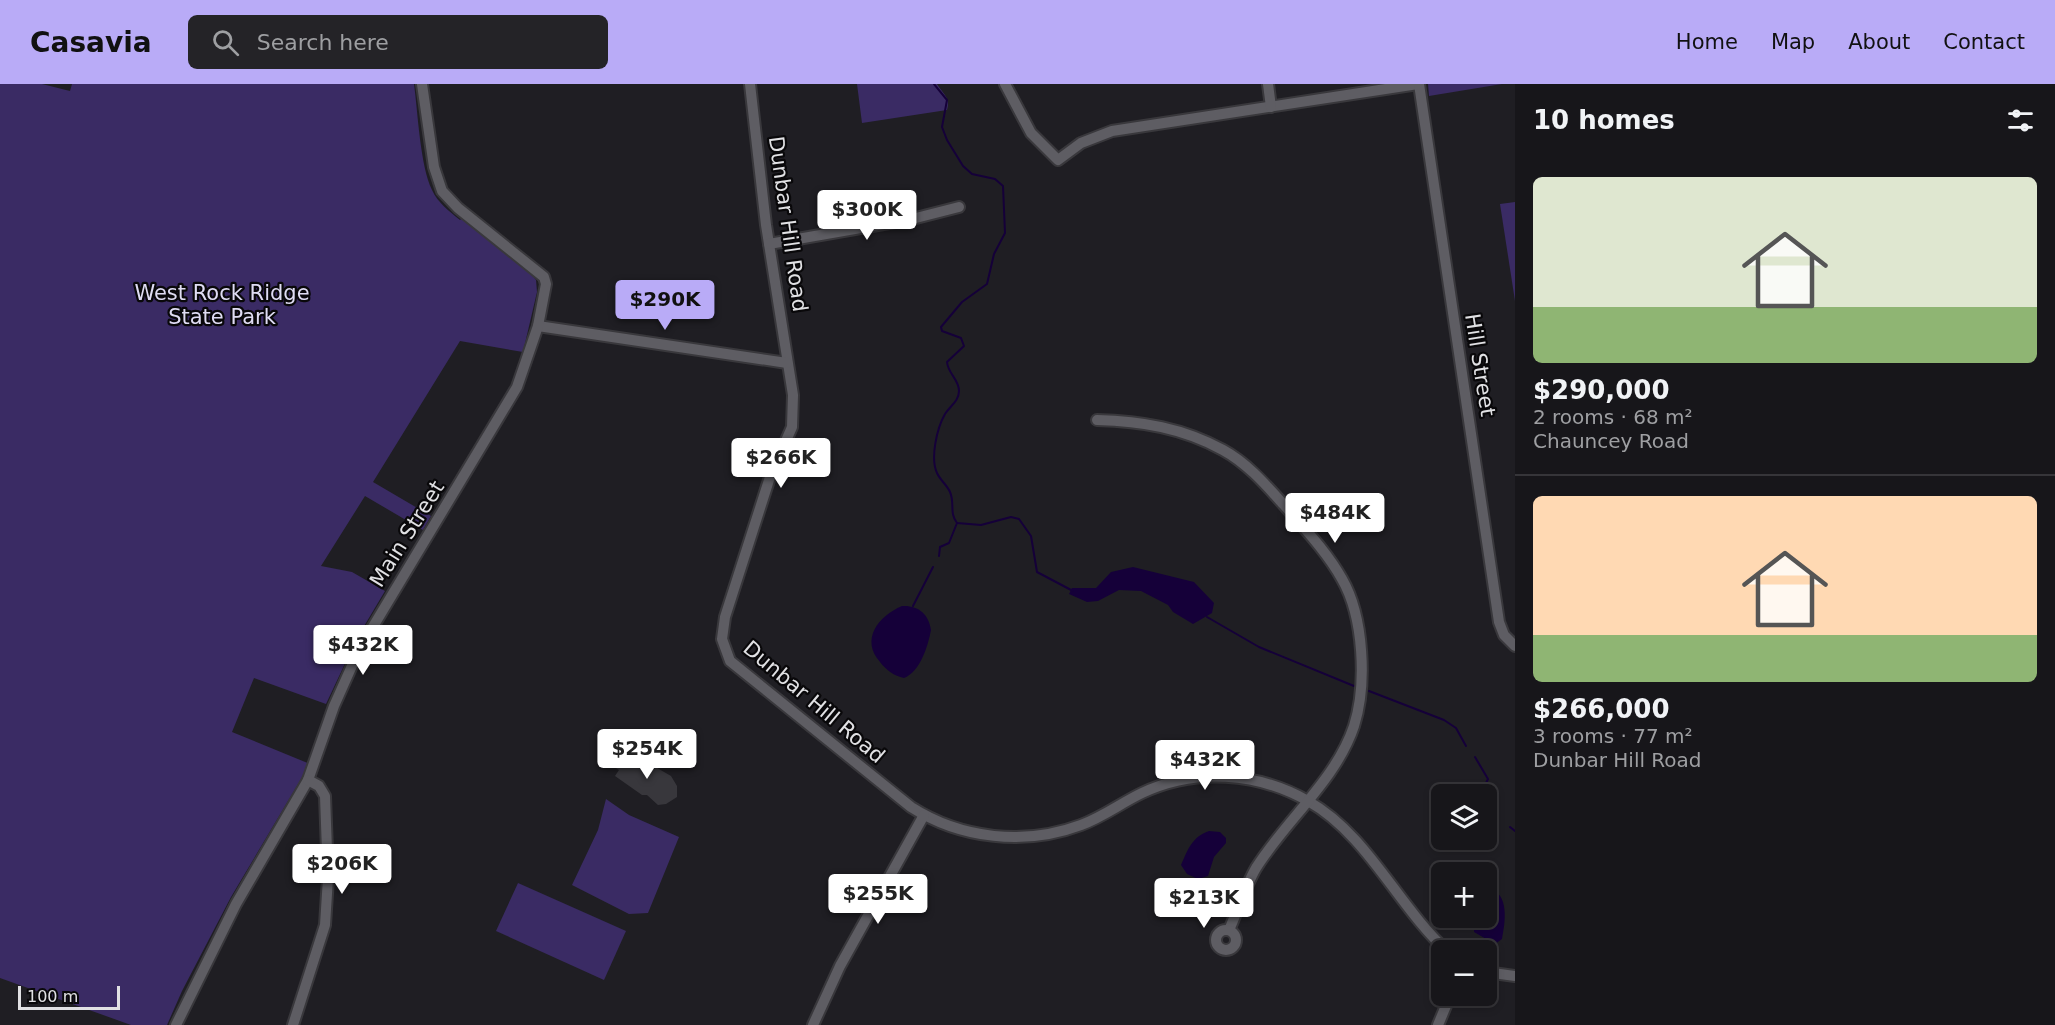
<!DOCTYPE html>
<html lang="en">
<head>
<meta charset="utf-8">
<style>
	body { margin:0; font-family:"DejaVu Sans",sans-serif; background:#242327; color:#f1f3f6; height:100vh; display:flex; flex-direction:column; font-size:22px; white-space:nowrap }
	* { box-sizing:border-box; margin:0 }
	p { font-size:20px; color:#9e9fa2 }
	.icon { flex:none; width:33px; height:33px; fill:none; stroke:currentColor; stroke-width:2; stroke-linecap:round; stroke-linejoin:round }
	.map { position:relative; flex:1; overflow:hidden }
	.drawer { display:flex; flex-direction:column; background:#17161a; width:540px }
	.drawer>* { flex:none }
	.controls { position:absolute; left:1431px; top:700px; display:grid; gap:12px }
	.controls a { display:grid; place-items:center; width:66px; height:66px; border-radius:9px; background:#17161a; box-shadow:0 3px 9px #0003,0 0 0 2px #363539; font-size:30px }
	.scale { position:absolute; left:18px; bottom:15px; width:102px; box-sizing:border-box; padding-left:6px; border:3px solid #e1e1e4; border-top:0; font-size:16px; line-height:21px; white-space:nowrap; color:#e1e1e4; -webkit-text-stroke:4px #09080a; paint-order:stroke }
	.price { position:absolute; translate:-50% -51px; padding:0 14px; border-radius:6px; background:#fff; color:#222; font-size:20px; line-height:39px; filter:drop-shadow(0 2px 3px #0008) }
	.price::after { content:''; position:absolute; left:50%; top:36px; width:18px; height:14px; margin-left:-9px; background:inherit; clip-path:polygon(0 0,100% 0,50% 100%) }
	.price.on { background:#b9abf7; color:#111 }
	ul { padding:0; list-style:none }
	li { display:grid; align-content:center; gap:12px; height:318px; padding:0 18px }
	li+li { border-top:2px solid #363539 }
	li span { display:grid; place-items:center; height:186px; border-radius:9px; color:#555 }
	li>.icon { margin-inline-start:auto }
	span .icon { width:108px; height:108px; fill:#fffc; stroke-width:1 }
	li b { font-size:26px }
	h2 { display:flex; justify-content:space-between; align-items:center; height:72px; padding:0 18px; font-size:26px }
	header { display:flex; align-items:center; gap:36px; box-sizing:border-box; height:84px; padding:0 30px; background:#b9abf7; color:#111 }
	header strong { font-size:28px }
	nav { display:flex; gap:33px; margin-inline-start:auto; font-size:21px }
	.search { width:420px; height:54px; background:#242327; display:flex; align-items:center; gap:15px; box-sizing:border-box; padding:0 21px; border-radius:9px; color:#9e9fa2; font-size:22px }
	main { display:flex; flex:1; min-height:0 }
	.map>svg:first-child { display:block }
	.green { fill:#3a2b64 }
	.water { fill:#150039 }
	.lines { fill:none; stroke-linecap:round; stroke-linejoin:round }
	.stream { stroke:#150039; stroke-width:2 }
	.building { fill:#38373c }
	.minor-casing { stroke:#39383c; stroke-width:14 }
	.minor { stroke:#5e5d63; stroke-width:10 }
	.labels { text-anchor:middle; dominant-baseline:central; stroke-width:4.5; stroke-linejoin:round; paint-order:stroke }
	.street-label { font-size:21px; fill:#e1e1e4; stroke:#09080a }
	.park-label { font-size:21px; fill:#dfdcf3; stroke:#09080a }
</style>
</head>
<body>
<header>
<strong>Casavia</strong>
<div class="search"><svg class="icon" aria-label="search" viewBox="0 0 24 24"><circle cx="10" cy="10" r="6"/><path d="M15 15l6 6"/></svg>Search here</div>
<nav><a>Home</a><a>Map</a><a>About</a><a>Contact</a></nav>
</header>
<main>
<div class="map">
<svg width="1515" height="941" viewBox="0 0 1515 941">
	<rect width="100%" height="100%" fill="#1f1e23"/>
	<g class="green">
		<path d="M0 0H42L70 7 72 0H414C418 29 420 81 432 106 438 119 449 127 460 136L463 133 528 186 536 196 537 208 523 268 460 257 373 398 431 432 423 446 365 412 321 482 352 488 385 507 357 554 326 620 254 594 232 648 310 680 231 813 182 907 167 941H131L0 894Z"/>
		<path d="M857 0H937C943 10 951 14 947 26L862 39Z"/>
		<path d="M1428 0H1502L1429 12Z"/>
		<path d="M1515 118V217L1500 120Z"/>
		<path d="M606 715 629 731 679 753 648 829 629 830 572 801 598 746Z"/>
		<path d="M518 799 626 847 604 896 496 847Z"/>
	</g>
	<g class="water">
		<path d="M1133 483 1194 498 1214 519 1212 529 1193 540 1173 528 1168 521 1141 507 1119 506 1098 517 1087 518 1069 510 1072 504H1096L1111 488Z"/>
		<path d="M902 522C918 521 929 530 931 546 928 562 920 588 904 594 894 592 886 586 880 578 860 556 878 532 902 522Z"/>
		<path d="M1209 747 1220 748 1226 754V759L1214 773 1208 792 1198 795 1187 790 1181 781C1188 765 1192 753 1209 747Z"/>
		<path d="M1489 804C1510 810 1505 839 1502 855L1495 860 1474 848V834H1486Z"/>
	</g>
	<g class="lines">
		<g class="stream">
			<path d="M934 0 947 16 942 43 947 56 963 82 972 90 995 95 1003 102 1005 149 994 170 987 200 962 218 941 243 942 247 961 254 964 262 947 278C948 290 959 295 959 307 959 317 950 322 945 330 937 344 930 374 937 389 940 396 947 401 950 408 955 419 949 429 957 439L981 441 1011 433 1019 435 1031 452 1037 488 1073 507"/>
			<path d="M939 472 940 463 949 459 957 439"/>
			<path d="M913 522 933 483"/>
			<path d="M1207 533 1259 563 1354 602"/>
			<path d="M1369 607 1444 636 1456 644 1466 662"/>
			<path d="M1475 673 1488 695 1480 711"/>
			<path d="M1486 732 1496 739"/>
			<path d="M1510 743 1515 747"/>
		</g>
	</g>
	<path class="building" d="M621 669 641 683 645 677 671 692 677 702V713L666 720 658 721 647 711H642L615 692 619 686 613 682Z"/>
	<g class="lines">
		<g class="minor-casing">
			<g id="minor">
				<path d="M750 0 766 141 793 311 792 343 770 393 725 533 722 555 730 577 911 723C961 755 1025 762 1081 741 1103 733 1121 719 1142 709 1195 684 1257 688 1308 717 1368 751 1397 821 1447 867"/>
				<path d="M1005 0 1031 49 1058 76 1081 59 1112 47 1418 0"/>
				<path d="M1268 0 1271 23"/>
				<path d="M1419 0 1499 538 1504 551 1515 562"/>
				<path d="M769 160 912 135 959 123"/>
				<path d="M538 242 787 279"/>
				<path d="M1097 336C1141 337 1183 344 1223 366 1247 379 1266 401 1284 421 1304 444 1327 468 1342 495 1364 533 1367 601 1354 642 1336 696 1286 736 1256 784 1245 803 1238 826 1229 846"/>
				<circle cx="1226" cy="856" r="10"/>
				<path d="M1486 888 1515 892"/>
				<path d="M176 941 236 820 308 696 334 622 359 566 517 303 538 242 546 200 544 193 458 124 442 107 434 83 422 0"/>
				<path d="M293 941 325 841 328 794 325 712 319 702 308 696"/>
				<path d="M813 941 840 882 924 731"/>
				<path d="M1438 941 1450 912"/>
			</g>
		</g>
		<use href="#minor" class="minor"/>
	</g>
	<g class="labels">
		<g class="street-label">
			<text transform="translate(788 140) rotate(82)">Dunbar Hill Road</text>
			<text transform="translate(1480 281) rotate(81)">Hill Street</text>
			<text transform="translate(407 450) rotate(-58)">Main Street</text>
			<text transform="translate(814 618) rotate(40)">Dunbar Hill Road</text>
		</g>
		<g class="park-label">
			<text x="222" y="209">West Rock Ridge<tspan x="222" dy="24">State Park</tspan></text>
		</g>
	</g>
</svg>
<div class="controls">
<a><svg class="icon" aria-label="layers" viewBox="0 0 24 24"><path d="M12 4l9 5-9 5-9-5zM3 14l9 5 9-5"/></svg></a>
<a>+</a>
<a>−</a>
</div>
<div class="scale">100 m</div>
<b class="price" style="left:867px;top:157px">$300K</b>
<b class="price on" style="left:665px;top:247px">$290K</b>
<b class="price" style="left:781px;top:405px">$266K</b>
<b class="price" style="left:1335px;top:460px">$484K</b>
<b class="price" style="left:363px;top:592px">$432K</b>
<b class="price" style="left:647px;top:696px">$254K</b>
<b class="price" style="left:1205px;top:707px">$432K</b>
<b class="price" style="left:342px;top:811px">$206K</b>
<b class="price" style="left:878px;top:841px">$255K</b>
<b class="price" style="left:1204px;top:845px">$213K</b>
</div>
<section class="drawer">
<h2>10 homes<svg class="icon" aria-label="filters" viewBox="0 0 24 24"><path d="M4 7h16M4 17h16"/><circle cx="9" cy="7" r="2"/><circle cx="15" cy="17" r="2"/></svg></h2>
<ul>
<li><span style="background:linear-gradient(#dfe7d0 70%,#8fb573 0)"><svg class="icon" aria-label="home" viewBox="0 0 24 24"><path d="M3 11l9-7 9 7M6 9v11h12V9"/></svg></span><div><b>$290,000</b><p>2 rooms · 68 m²</p><p>Chauncey Road</p></div></li>
<li><span style="background:linear-gradient(#ffd9b3 75%,#8fb573 0)"><svg class="icon" aria-label="home" viewBox="0 0 24 24"><path d="M3 11l9-7 9 7M6 9v11h12V9"/></svg></span><div><b>$266,000</b><p>3 rooms · 77 m²</p><p>Dunbar Hill Road</p></div></li>
</ul>
</section>
</main>
</body>
</html>
